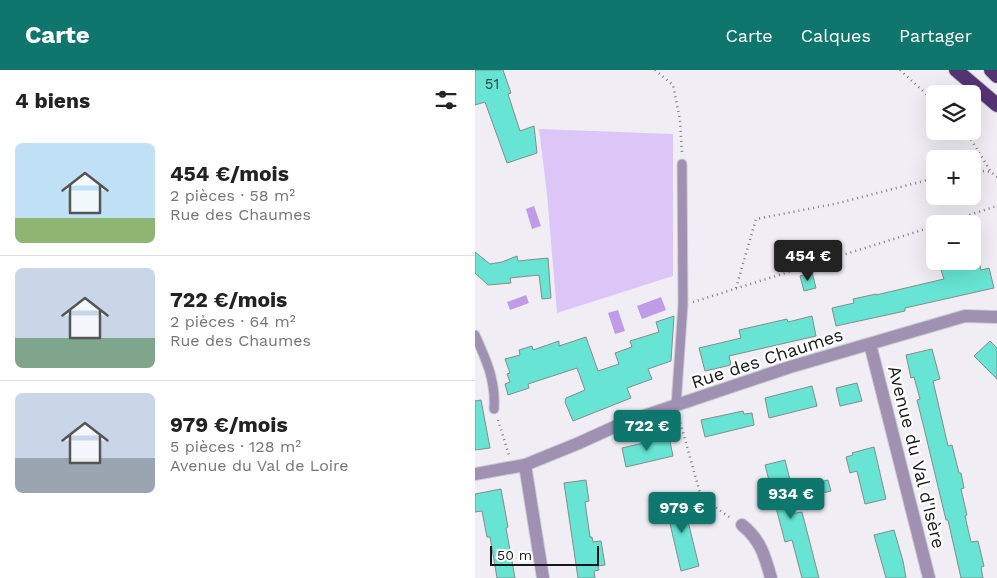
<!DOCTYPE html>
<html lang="fr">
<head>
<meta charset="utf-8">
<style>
	body { margin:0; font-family:"Work Sans",sans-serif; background:#f6f6f6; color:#222; height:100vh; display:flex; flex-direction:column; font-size:19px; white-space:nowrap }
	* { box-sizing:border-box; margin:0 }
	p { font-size:16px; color:#767676 }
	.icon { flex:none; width:28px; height:28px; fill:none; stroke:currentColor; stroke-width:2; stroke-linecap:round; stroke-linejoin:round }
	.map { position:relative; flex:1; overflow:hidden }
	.panel { display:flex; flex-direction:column; background:#fff; width:475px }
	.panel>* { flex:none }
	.fabs { position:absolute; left:451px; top:15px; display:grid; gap:10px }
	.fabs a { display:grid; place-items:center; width:55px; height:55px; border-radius:8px; background:#fff; box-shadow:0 5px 20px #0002; font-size:25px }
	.scale { position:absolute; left:15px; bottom:12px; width:109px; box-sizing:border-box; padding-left:5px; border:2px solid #18181a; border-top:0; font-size:14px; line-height:18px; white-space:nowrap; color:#18181a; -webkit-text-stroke:4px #fff; paint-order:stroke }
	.price { position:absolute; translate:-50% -42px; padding:0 11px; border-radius:5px; background:#0f766e; color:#fff; font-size:16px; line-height:32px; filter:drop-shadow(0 1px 2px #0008) }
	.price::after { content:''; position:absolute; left:50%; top:30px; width:15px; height:11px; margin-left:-8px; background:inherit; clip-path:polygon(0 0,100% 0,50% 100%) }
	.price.active { background:#222; color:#fff }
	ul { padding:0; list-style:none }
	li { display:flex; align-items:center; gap:15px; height:125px; padding:0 15px }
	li+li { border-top:1px solid #e0e0e0 }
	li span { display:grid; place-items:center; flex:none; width:140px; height:100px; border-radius:8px; color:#555 }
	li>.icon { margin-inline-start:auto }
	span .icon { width:60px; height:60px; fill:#fffc; stroke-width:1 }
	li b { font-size:21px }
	h2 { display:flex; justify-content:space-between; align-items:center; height:60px; padding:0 15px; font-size:21px }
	header { display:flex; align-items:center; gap:30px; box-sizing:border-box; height:70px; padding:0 25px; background:#0f766e; color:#fff }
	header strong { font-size:24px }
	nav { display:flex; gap:28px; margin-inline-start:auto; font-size:18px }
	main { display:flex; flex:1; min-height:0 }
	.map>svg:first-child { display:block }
	.green { fill:#dcc6f7 }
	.water { fill:#bf9be8 }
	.building { fill:#67e4d3; stroke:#858c8b }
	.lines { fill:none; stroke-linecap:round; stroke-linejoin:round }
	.service-casing { stroke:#cdccd1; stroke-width:11 }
	.minor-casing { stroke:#cdccd1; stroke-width:14 }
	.trunk-casing { stroke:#cdccd1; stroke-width:16 }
	.path { stroke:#7d7c80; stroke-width:2.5; stroke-dasharray:1 4; stroke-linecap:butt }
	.service { stroke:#a091b3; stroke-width:9 }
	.minor { stroke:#a091b3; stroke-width:12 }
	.trunk { stroke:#543473; stroke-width:14 }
	.labels { text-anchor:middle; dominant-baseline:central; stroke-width:4.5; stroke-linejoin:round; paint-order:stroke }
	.number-label { font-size:15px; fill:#2c4b48 }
	.street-label { font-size:18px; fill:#18181a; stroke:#fff }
</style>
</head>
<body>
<header>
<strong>Carte</strong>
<nav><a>Carte</a><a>Calques</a><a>Partager</a></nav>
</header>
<main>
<section class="panel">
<h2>4 biens<svg class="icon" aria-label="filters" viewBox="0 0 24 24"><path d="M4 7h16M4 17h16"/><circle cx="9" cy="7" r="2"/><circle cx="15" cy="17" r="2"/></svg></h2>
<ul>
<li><span style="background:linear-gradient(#bfe0f5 75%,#8fb573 0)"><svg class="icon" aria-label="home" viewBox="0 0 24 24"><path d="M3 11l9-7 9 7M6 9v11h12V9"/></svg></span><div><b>454 €/mois</b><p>2 pièces · 58 m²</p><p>Rue des Chaumes</p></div></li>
<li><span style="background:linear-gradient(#c9d6e8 70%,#7fa58c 0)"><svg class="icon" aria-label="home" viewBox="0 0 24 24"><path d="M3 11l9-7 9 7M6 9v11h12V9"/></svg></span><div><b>722 €/mois</b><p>2 pièces · 64 m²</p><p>Rue des Chaumes</p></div></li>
<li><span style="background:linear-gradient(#c9d6e8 65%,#9aa5b1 0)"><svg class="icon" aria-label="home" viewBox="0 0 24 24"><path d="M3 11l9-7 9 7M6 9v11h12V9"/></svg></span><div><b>979 €/mois</b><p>5 pièces · 128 m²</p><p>Avenue du Val de Loire</p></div></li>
</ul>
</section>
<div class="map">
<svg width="522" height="508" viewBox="0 0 522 508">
	<rect width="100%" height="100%" fill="#f0eef4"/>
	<path class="green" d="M64 59 198 64V206L82 243 72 124Z"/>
	<g class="water">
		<path d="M59 136 66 156 57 159 51 139Z"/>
		<path d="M51 225 54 233 35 240 32 232Z"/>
		<path d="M186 227 191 240 167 249 162 236Z"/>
		<path d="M143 240 150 261 140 264 133 243Z"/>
	</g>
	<g class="building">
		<path d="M0 0H28L36 23 33 24 45 61 59 56 62 83 32 93 10 32 0 35Z"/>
		<path d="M0 182 15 194 27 192 42 186 43 191 73 188 76 228 67 229 64 205 35 208 36 213 13 215 0 203Z"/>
		<path d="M504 192 506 200 514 198 519 218 430 238V241L361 256 357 238 379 233 378 229 401 224V225L469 209 466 200Z"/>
		<path d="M337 202 341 218 329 221 325 206Z"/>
		<path d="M199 246 196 291 173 299 177 309 152 318 156 328 98 351 90 332 91 328 110 320 102 298 53 314 54 318 33 325 30 314 35 312 32 304 35 303 30 289 45 285 44 280 57 276 58 280 84 271V276L111 267 123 301 144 294 140 283 157 277 155 271 184 262 181 252Z"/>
		<path d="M337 246 341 266 254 286 256 295 230 301 224 278 266 268 264 260 312 249 313 252Z"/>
		<path d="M515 271 522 278V309L499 286Z"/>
		<path d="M457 279 465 309 458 311 473 376 477 375 484 403H486L489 418 486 419 492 445 490 446 496 472 503 471 509 496 506 497 508 508H486L473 450H471L449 358 442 330 445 329 439 307 436 308 431 285Z"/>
		<path d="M382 313 387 331 365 336 361 318Z"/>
		<path d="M337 316 342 336 294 348 290 328Z"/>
		<path d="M6 330 15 378 0 380V331Z"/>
		<path d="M268 341 269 344 277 343 279 355 230 367 226 350Z"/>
		<path d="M194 367 198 386 151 397 147 378Z"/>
		<path d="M399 377 411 429 390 434 382 401 375 403 371 387 378 385 377 383Z"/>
		<path d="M310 390 315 410H313L315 417 309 418 315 444 327 442 344 508H327L317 470 310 472 290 395Z"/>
		<path d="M111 410 114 431 110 432 115 467H117L118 472 126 471 130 495 123 496 124 500 119 501 120 508H103L89 413Z"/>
		<path d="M353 410 356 421 343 424 341 413Z"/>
		<path d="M26 419 33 457 31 458 40 508H22L15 467H12L7 441 0 442V424Z"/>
		<path d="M207 427 224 496 206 501 190 432Z"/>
		<path d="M419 460 428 491 431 508H411L399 465Z"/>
	</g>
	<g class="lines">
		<g class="service-casing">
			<g id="service">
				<path d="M0 265C11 289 21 311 19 339"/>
				<path d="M201 336 208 234 207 94"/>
			</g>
		</g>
		<g class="minor-casing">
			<g id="minor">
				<path d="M395 274 454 508"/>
				<path d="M50 395 68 508"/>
				<path d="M0 404 50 395 104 373 148 353 315 297 490 246 522 247"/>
				<path d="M267 455C285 469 290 486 296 508"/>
			</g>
		</g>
		<g class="trunk-casing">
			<g id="trunk">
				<path d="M481 0 522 35"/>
				<path d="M516 0 522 6"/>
			</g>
		</g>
		<g class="path">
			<path d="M180 0 198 15 205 50 207 83"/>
			<path d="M425 0 460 32"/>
			<path d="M491 61 516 102"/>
			<path d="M498 100 516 102 522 107"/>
			<path d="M466 154 522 136"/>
			<path d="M261 218 281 149 364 133 460 108"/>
			<path d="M218 232 460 156"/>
			<path d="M204 348 225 423 230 430 257 449"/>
			<path d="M23 350 34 385"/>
		</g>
		<use href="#service" class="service"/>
		<use href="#minor" class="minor"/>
		<use href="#trunk" class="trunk"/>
	</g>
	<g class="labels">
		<g class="number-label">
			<text x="17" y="14">51</text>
		</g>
		<g class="street-label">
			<text transform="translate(292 288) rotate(-18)">Rue des Chaumes</text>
			<text transform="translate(442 387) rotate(76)">Avenue du Val d'Isère</text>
		</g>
	</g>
</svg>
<div class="fabs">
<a><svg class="icon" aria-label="layers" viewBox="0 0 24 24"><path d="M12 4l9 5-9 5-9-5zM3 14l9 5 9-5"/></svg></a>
<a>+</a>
<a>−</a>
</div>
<div class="scale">50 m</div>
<b class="price active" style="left:333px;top:212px">454 €</b>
<b class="price" style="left:172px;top:382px">722 €</b>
<b class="price" style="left:316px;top:450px">934 €</b>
<b class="price" style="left:207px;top:464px">979 €</b>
</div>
</main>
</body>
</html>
